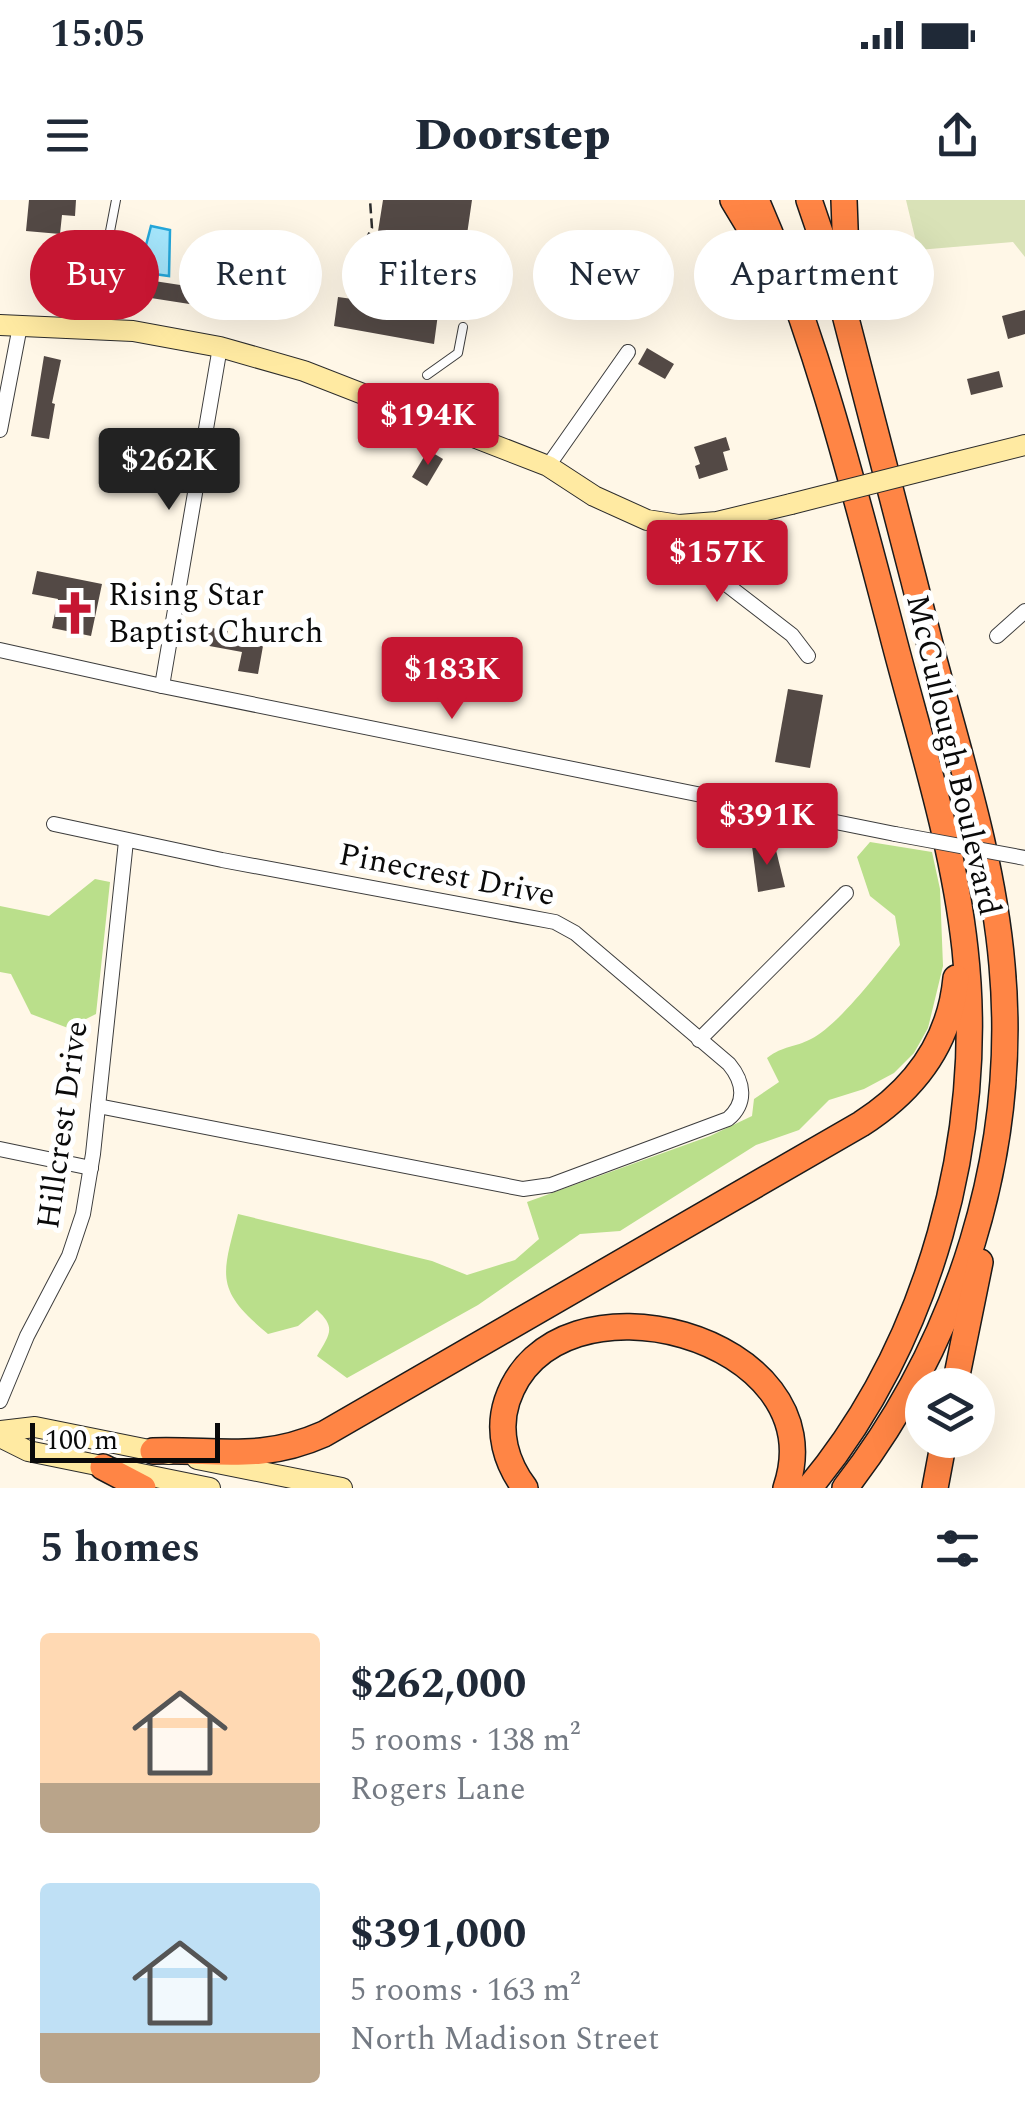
<!DOCTYPE html>
<html lang="en">
<head>
<meta charset="utf-8">
<style>
	body { margin:0; font-family:Spectral,serif; background:#f6f6f7; color:#1f2937; height:100vh; display:flex; flex-direction:column; font-size:38px; white-space:nowrap }
	* { box-sizing:border-box; margin:0 }
	p { font-size:32px; color:#747a83 }
	.icon { flex:none; width:55px; height:55px; fill:none; stroke:currentColor; stroke-width:2; stroke-linecap:round; stroke-linejoin:round }
	.map { position:relative; height:1288px; overflow:hidden }
	.side { display:flex; flex-direction:column; background:#fff; flex:1 }
	.side>* { flex:none }
	.hud { position:absolute; left:30px; top:30px; width:965px; height:90px; display:flex; gap:20px }
	.fabs { position:absolute; left:905px; top:1168px; display:grid; gap:20px }
	.fabs a { display:grid; place-items:center; width:90px; height:90px; border-radius:50%; background:#fff; box-shadow:0 10px 40px #0002; font-size:50px }
	.scale { position:absolute; left:30px; bottom:25px; width:190px; box-sizing:border-box; padding-left:10px; border:5px solid #0a0a0a; border-top:0; font-size:28px; line-height:35px; white-space:nowrap; color:#0a0a0a; -webkit-text-stroke:8px #fff; paint-order:stroke }
	.price { position:absolute; translate:-50% -85px; padding:0 22px; border-radius:10px; background:#c61632; color:#fff; font-size:32px; line-height:65px; filter:drop-shadow(0 2px 5px #0008) }
	.price::after { content:''; position:absolute; left:50%; top:60px; width:30px; height:22px; margin-left:-15px; background:inherit; clip-path:polygon(0 0,100% 0,50% 100%) }
	.price.on { background:#222; color:#fff }
	ul { padding:0; list-style:none }
	li { display:flex; align-items:center; gap:30px; height:250px; padding:0 40px }
	li span { display:grid; place-items:center; flex:none; width:280px; height:200px; border-radius:10px; color:#555 }
	li>.icon { margin-inline-start:auto }
	span .icon { width:120px; height:120px; fill:#fffc; stroke-width:1 }
	li b { font-size:42px }
	h2 { display:flex; justify-content:space-between; align-items:center; height:120px; padding:0 40px; font-size:42px }
	.chip { padding:0 35px; border-radius:45px; background:#fff; box-shadow:0 10px 40px #0002; font-size:35px; line-height:90px }
	.chip.on { background:#c61632; color:#fff }
	.status { display:flex; justify-content:space-between; align-items:center; height:70px; padding:0 50px; background:#fff; direction:ltr }
	.status svg { height:28px; fill:currentColor }
	header { display:flex; justify-content:space-between; align-items:center; height:130px; padding:0 40px; background:#fff; font-size:45px; font-weight:800 }
	.map>svg:first-child { display:block }
	.forest { fill:#badf8b }
	.cemetery { fill:#d9e2b7 }
	.water { fill:#a5e6fc; stroke:#25a7da; stroke-width:2.5 }
	.building { fill:#534945 }
	.lines { fill:none; stroke-linecap:round; stroke-linejoin:round }
	.lane-casing { stroke:#3d3d3d; stroke-width:10 }
	.street-casing { stroke:#3d3d3d; stroke-width:16 }
	.secondary-casing { stroke:#2c2c2c; stroke-width:22 }
	.highway-casing { stroke:#1b1b1b; stroke-width:28 }
	.path { stroke:#2c2c2c; stroke-width:2.5; stroke-dasharray:10 5; stroke-linecap:butt }
	.lane { stroke:#fff; stroke-width:8 }
	.street { stroke:#fff; stroke-width:14 }
	.secondary { stroke:#ffeaa2; stroke-width:20 }
	.highway { stroke:#ff8545; stroke-width:25 }
	.street-bridge-casing { stroke:#3d3d3d; stroke-width:16; stroke-linecap:butt }
	.secondary-bridge-casing { stroke:#2c2c2c; stroke-width:22; stroke-linecap:butt }
	.street-bridge { stroke:#fff; stroke-width:14 }
	.secondary-bridge { stroke:#ffeaa2; stroke-width:20 }
	.labels { text-anchor:middle; dominant-baseline:central; stroke-width:10; stroke-linejoin:round; paint-order:stroke }
	.poi-label { font-size:32px; fill:#0a0a0a; stroke:#fff; text-anchor:start }
	.street-label { font-size:32px; fill:#0a0a0a; stroke:#fff }
</style>
</head>
<body>
<div class="status"><b>15:05</b><svg viewBox="0 0 49 12"><path d="M0 12V9h3v3zM5 12V6h3v6zM10 12V3h3v9zM15 12V0h3v12zM26 1h20v11H26zM47 4h2v5h-2z"/></svg></div>
<header><svg class="icon" aria-label="menu" viewBox="0 0 24 24"><path d="M4 6h16M4 12h16M4 18h16"/></svg>Doorstep<svg class="icon" aria-label="share" viewBox="0 0 24 24"><path d="M12 15V3M7 8l5-5 5 5M5 13v7h14v-7"/></svg></header>
<div class="map">
<svg width="1025" height="1288" viewBox="0 0 1025 1288">
	<rect width="100%" height="100%" fill="#fff7e7"/>
	<g class="forest">
		<path d="M870 642 932 652 940 689 943 766 928 828 914 853 894 873 864 889 829 900 799 930 756 945 620 1031 580 1034 478 1105 347 1178 317 1156C329 1135 337 1128 317 1110L298 1126 268 1134C214 1089 222 1076 238 1014L432 1061 467 1075 515 1060 539 1039 527 1002 710 936 752 916 754 899 779 882 767 858C784 845 794 848 811 839 839 825 880 770 900 745L895 716 870 696 857 657Z"/>
		<path d="M95 679 110 682 96 814 68 828 31 814 11 774 0 772V706L49 716Z"/>
	</g>
	<path class="cemetery" d="M906 0H1025V57L1013 42 918 50Z"/>
	<path class="water" d="M151 26 170 30 169 76 139 72Z"/>
	<g class="building">
		<path d="M29 0H76L75 16 62 15 60 34 26 31Z"/>
		<path d="M383 0H472L455 117 438 114 434 144 334 126 338 97 367 101Z"/>
		<path d="M219 50 236 52 228 110 138 96 141 79 213 90Z"/>
		<path d="M1025 110V134L1008 139 1002 116Z"/>
		<path d="M647 148 674 164 665 179 638 164Z"/>
		<path d="M44 156 61 160 52 203 55 204 49 239 31 236Z"/>
		<path d="M999 171 1003 187 971 195 967 179Z"/>
		<path d="M726 237 730 250 723 252 728 270 699 279 695 266 700 264 694 247Z"/>
		<path d="M428 250 443 259 427 286 412 277Z"/>
		<path d="M37 371 102 384 91 436 52 428 58 399 32 394Z"/>
		<path d="M196 425 228 431 226 439 263 446 258 474 238 471 242 452 193 443Z"/>
		<path d="M788 489 823 495 810 568 775 562Z"/>
		<path d="M774 642 785 687 758 692 752 646Z"/>
	</g>
	<g class="lines">
		<g class="lane-casing">
			<g id="lane">
				<path d="M92 125 116 0"/>
				<path d="M427 175 458 153 463 127"/>
			</g>
		</g>
		<g class="street-casing">
			<g id="street">
				<path d="M0 230 20 126"/>
				<path d="M548 266 628 152"/>
				<path d="M679 325 687 354 792 435 808 456"/>
				<path d="M997 436 1025 411"/>
				<path d="M0 450 162 486 895 634"/>
				<path d="M162 486 220 147"/>
				<path d="M54 624 222 660 555 722 575 733 729 864C744 882 747 903 728 919L551 985 523 989 98 906"/>
				<path d="M699 840 846 693"/>
				<path d="M0 949 91 968"/>
				<path d="M0 1201 27 1136 69 1056 83 1014 93 954 126 641"/>
			</g>
		</g>
		<g class="secondary-casing">
			<g id="secondary">
				<path d="M0 125 133 131 220 147 304 171 548 266 594 296 647 320 679 325 717 322 791 304"/>
				<path d="M953 263 1025 245"/>
				<path d="M0 1231 35 1227 169 1254"/>
				<path d="M0 1237 28 1251 210 1288"/>
				<path d="M197 1259 342 1288"/>
			</g>
		</g>
		<g class="highway-casing">
			<g id="highway">
				<path d="M733 0 759 43"/>
				<path d="M756 0C816 137 852 281 890 425 917 532 953 639 965 749 986 935 930 1143 809 1288"/>
				<path d="M809 0 835 76C868 202 901 329 933 456 960 558 993 660 1002 765 1019 952 959 1141 845 1288"/>
				<path d="M844 0 847 82"/>
				<path d="M955 1185 980 1062"/>
				<path d="M153 1251C218 1249 261 1262 324 1234L861 924C914 890 950 843 956 778"/>
				<path d="M103 1267 143 1288"/>
				<path d="M525 1288C506 1263 497 1232 507 1201 554 1060 838 1137 786 1288"/>
				<path d="M935 1288 944 1240"/>
			</g>
		</g>
		<path class="path" d="M356 99 363 79 360 51 372 28 370 0"/>
		<use href="#lane" class="lane"/>
		<use href="#street" class="street"/>
		<use href="#secondary" class="secondary"/>
		<use href="#highway" class="highway"/>
		<g class="street-bridge-casing">
			<path id="street-bridge" d="M895 634 1025 658"/>
		</g>
		<g class="secondary-bridge-casing">
			<path id="secondary-bridge" d="M791 304 953 263"/>
		</g>
		<use href="#street-bridge" class="street-bridge"/>
		<use href="#secondary-bridge" class="secondary-bridge"/>
	</g>
	<defs>
		<g id="church-bare" transform="scale(3.45)"><path d="M-1.2-6h2.4v3.5h3.3v2.4h-3.3V6h-2.4V-.1h-3.3v-2.4h3.3Z" fill="#c61632" stroke="#fff" stroke-width="2.5" paint-order="stroke"/></g>
	</defs>
	<g fill-rule="evenodd">
		<use href="#church-bare" x="75" y="413"/>
	</g>
	<g class="labels">
		<g class="poi-label">
			<text x="108" y="395">Rising Star<tspan x="108" dy="37">Baptist Church</tspan></text>
		</g>
		<g class="street-label">
			<text transform="translate(953 555) rotate(77)">McCullough Boulevard</text>
			<text transform="translate(447 675) rotate(11)">Pinecrest Drive</text>
			<text transform="translate(63 925) rotate(-82)">Hillcrest Drive</text>
		</g>
	</g>
</svg>
<div class="fabs">
<a><svg class="icon" aria-label="layers" viewBox="0 0 24 24"><path d="M12 4l9 5-9 5-9-5zM3 14l9 5 9-5"/></svg></a>
</div>
<div class="scale">100 m</div>
<b class="price" style="left:428px;top:268px">$194K</b>
<b class="price on" style="left:169px;top:313px">$262K</b>
<b class="price" style="left:717px;top:405px">$157K</b>
<b class="price" style="left:452px;top:522px">$183K</b>
<b class="price" style="left:767px;top:668px">$391K</b>
<div class="hud">
<a class="chip on">Buy</a>
<a class="chip">Rent</a>
<a class="chip">Filters</a>
<a class="chip">New</a>
<a class="chip">Apartment</a>
</div>
</div>
<section class="side">
<h2>5 homes<svg class="icon" aria-label="filters" viewBox="0 0 24 24"><path d="M4 7h16M4 17h16"/><circle cx="9" cy="7" r="2"/><circle cx="15" cy="17" r="2"/></svg></h2>
<ul>
<li><span style="background:linear-gradient(#ffd9b3 75%,#b9a48a 0)"><svg class="icon" aria-label="home" viewBox="0 0 24 24"><path d="M3 11l9-7 9 7M6 9v11h12V9"/></svg></span><div><b>$262,000</b><p>5 rooms · 138 m²</p><p>Rogers Lane</p></div></li>
<li><span style="background:linear-gradient(#bfe0f5 75%,#b9a48a 0)"><svg class="icon" aria-label="home" viewBox="0 0 24 24"><path d="M3 11l9-7 9 7M6 9v11h12V9"/></svg></span><div><b>$391,000</b><p>5 rooms · 163 m²</p><p>North Madison Street</p></div></li>
</ul>
</section>
</body>
</html>
